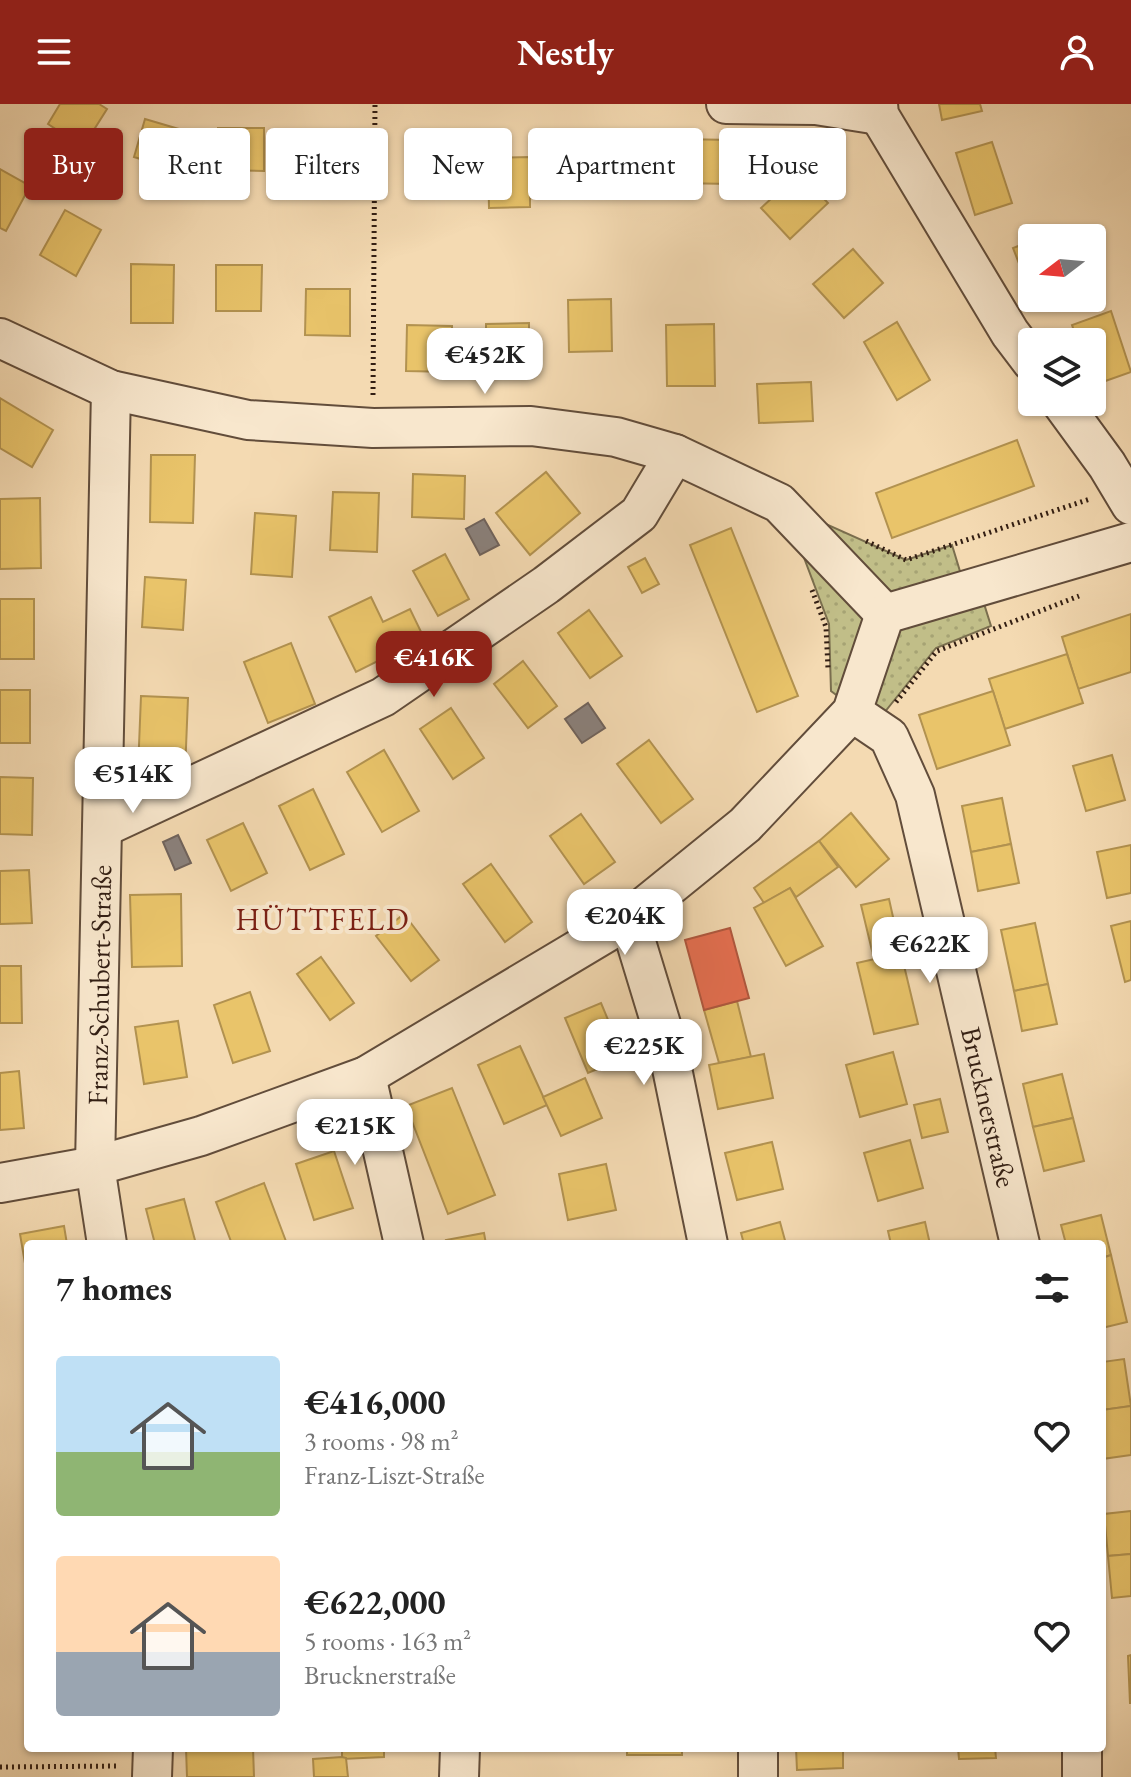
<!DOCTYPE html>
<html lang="en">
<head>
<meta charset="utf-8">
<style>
	body { margin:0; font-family:"EB Garamond",serif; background:#f2f2f2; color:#222; height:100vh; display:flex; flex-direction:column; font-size:30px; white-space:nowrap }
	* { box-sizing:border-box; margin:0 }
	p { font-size:26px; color:#767676 }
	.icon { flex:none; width:44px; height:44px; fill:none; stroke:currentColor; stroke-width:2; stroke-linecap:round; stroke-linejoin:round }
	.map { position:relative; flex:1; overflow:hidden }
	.sheet { position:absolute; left:24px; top:1136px; width:1082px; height:512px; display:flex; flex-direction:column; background:#fff; border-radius:8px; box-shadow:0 2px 6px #0004 }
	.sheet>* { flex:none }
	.guide { position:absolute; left:24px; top:24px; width:1084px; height:72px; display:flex; gap:16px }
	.needle { width:52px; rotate:254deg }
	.fabs { position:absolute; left:1018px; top:120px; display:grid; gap:16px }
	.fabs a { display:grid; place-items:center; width:88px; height:88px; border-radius:8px; background:#fff; box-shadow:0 2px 6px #0004; font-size:40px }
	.price { position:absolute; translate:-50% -68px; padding:0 18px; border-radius:16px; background:#fff; color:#222; font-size:26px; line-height:52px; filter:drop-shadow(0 2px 4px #0008) }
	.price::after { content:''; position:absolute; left:50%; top:48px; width:24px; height:18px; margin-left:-12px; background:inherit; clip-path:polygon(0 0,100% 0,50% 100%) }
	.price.selected { background:#8f2418; color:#fff }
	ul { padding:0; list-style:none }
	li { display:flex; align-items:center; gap:24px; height:200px; padding:0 32px }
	li span { display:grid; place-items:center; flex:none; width:224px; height:160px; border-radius:8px; color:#555 }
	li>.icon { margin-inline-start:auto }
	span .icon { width:96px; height:96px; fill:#fffc; stroke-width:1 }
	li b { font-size:34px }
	h2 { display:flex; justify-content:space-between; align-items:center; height:96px; padding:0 32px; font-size:34px }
	.chip { padding:0 28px; border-radius:8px; background:#fff; box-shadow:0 2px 6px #0004; font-size:28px; line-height:72px }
	.chip.selected { background:#8f2418; color:#fff }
	header { display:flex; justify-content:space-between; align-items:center; height:104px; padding:0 32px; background:#8f2418; color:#fff; font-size:36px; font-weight:700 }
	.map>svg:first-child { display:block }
	.grass { fill:url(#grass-dots); stroke:#7a6e4e; stroke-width:2 }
	.homes { fill:#e9c46a; stroke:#b29250; stroke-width:2 }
	.shops { fill:#e76f51; stroke:#b1573e; stroke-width:2 }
	.industry { fill:#8a817c; stroke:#70635c; stroke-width:2 }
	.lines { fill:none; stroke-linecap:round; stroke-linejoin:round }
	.minor-casing { stroke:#624d3b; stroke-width:42 }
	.path { stroke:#321e13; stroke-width:5; stroke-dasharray:2 4; stroke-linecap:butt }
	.minor { stroke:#f8e7cd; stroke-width:38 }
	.labels { text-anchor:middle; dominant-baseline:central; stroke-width:8; stroke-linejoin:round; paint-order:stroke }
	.street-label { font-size:28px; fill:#321e13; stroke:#f8e7cd }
	.neighbourhood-label { font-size:30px; letter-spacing:2px; fill:#7a1f14; stroke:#f8e7cd }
</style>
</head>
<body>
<header><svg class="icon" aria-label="menu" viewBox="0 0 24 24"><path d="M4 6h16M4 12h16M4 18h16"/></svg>Nestly<svg class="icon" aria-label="person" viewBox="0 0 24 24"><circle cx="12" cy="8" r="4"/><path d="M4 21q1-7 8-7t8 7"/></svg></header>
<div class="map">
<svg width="1131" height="1673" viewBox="0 0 1131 1673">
	<defs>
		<pattern id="grass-dots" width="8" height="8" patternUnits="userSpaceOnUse" patternTransform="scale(2)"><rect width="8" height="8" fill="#c1be88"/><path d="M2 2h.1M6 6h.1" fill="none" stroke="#a6a374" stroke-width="1.8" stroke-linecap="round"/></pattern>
	</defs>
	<rect width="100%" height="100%" fill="#f4dab2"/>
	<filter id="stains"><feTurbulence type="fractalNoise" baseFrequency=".0025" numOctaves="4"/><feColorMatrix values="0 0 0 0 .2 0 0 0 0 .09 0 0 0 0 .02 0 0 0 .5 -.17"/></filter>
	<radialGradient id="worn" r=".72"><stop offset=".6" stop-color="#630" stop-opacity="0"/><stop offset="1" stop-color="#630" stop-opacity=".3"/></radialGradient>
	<g class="grass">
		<path d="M779 399 906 456 952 441 966 487 885 510Z"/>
		<path d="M789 414 881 512 851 602 831 587 829 520Z"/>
		<path d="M980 487 991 522 936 544 876 619 857 607 888 513Z"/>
	</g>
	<g class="homes">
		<path d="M60 0H99L107 5 83 43 48 20Z"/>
		<path d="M939 0H980L982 7 942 16Z"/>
		<path d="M145 15 189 28 177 66 134 53Z"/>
		<path d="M218 24H264V67L218 66Z"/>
		<path d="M410 28 455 30 454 78 409 77Z"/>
		<path d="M307 29 353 31 352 73 305 71Z"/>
		<path d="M679 35 732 36 731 80 677 79Z"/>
		<path d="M992 38 1012 99 975 111 956 49Z"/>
		<path d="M583 41 633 43 632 88 581 86Z"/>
		<path d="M530 53V103L489 104 488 54Z"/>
		<path d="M0 65 30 82 6 127 0 124Z"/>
		<path d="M799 69 828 99 790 135 761 104Z"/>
		<path d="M65 106 101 126 76 172 40 151Z"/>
		<path d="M1032 137V193L1013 144Z"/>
		<path d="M853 145 883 179 844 214 813 180Z"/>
		<path d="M131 160 174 161 173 219H131Z"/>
		<path d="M216 161H262L261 207H216Z"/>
		<path d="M306 185H350V232L305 231Z"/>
		<path d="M611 195 612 247 569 248 568 196Z"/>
		<path d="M1111 207 1131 268 1094 281 1092 238H1078L1072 221Z"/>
		<path d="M897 218 930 276 897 296 864 238Z"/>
		<path d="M529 219V266L486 267V220Z"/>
		<path d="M714 220 715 282H667L666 221Z"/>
		<path d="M407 221 452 222V268L406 267Z"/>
		<path d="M811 278 813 317 759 319 757 280Z"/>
		<path d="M0 294 53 326 32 363 0 344Z"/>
		<path d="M1017 336 1034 382 892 434 876 389Z"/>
		<path d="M151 351H195L193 419 150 418Z"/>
		<path d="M546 368 580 409 530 451 496 409Z"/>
		<path d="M413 370 465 372 464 415 412 413Z"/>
		<path d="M333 388 379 389 377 448 330 446Z"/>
		<path d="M40 394 41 464 0 465V395Z"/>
		<path d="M255 409 296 412 292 473 251 470Z"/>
		<path d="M731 424 798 592 757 608 690 441Z"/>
		<path d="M445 450 469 495 438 512 413 467Z"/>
		<path d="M645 454 659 480 642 489 628 463Z"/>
		<path d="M145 473 186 476 183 526 142 523Z"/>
		<path d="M371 493 383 518 410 505 424 534 356 568 329 513Z"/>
		<rect x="0" y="495" width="34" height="60"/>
		<path d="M589 506 622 552 590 574 558 529Z"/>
		<path d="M1131 510V568L1078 585 1062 533Z"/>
		<path d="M291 539 315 600 268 619 244 558Z"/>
		<path d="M1067 550 1083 599 1005 625 989 575Z"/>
		<path d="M523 557 557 602 528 624 494 580Z"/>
		<rect x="0" y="586" width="30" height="53"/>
		<path d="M993 587 1010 641 937 665 919 611Z"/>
		<path d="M141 592 188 594 185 668 138 666Z"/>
		<path d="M451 604 484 654 453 675 420 625Z"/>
		<path d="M649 636 693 695 661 719 617 660Z"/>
		<path d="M384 646 419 707 382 728 347 668Z"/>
		<path d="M1112 651 1125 696 1086 707 1073 662Z"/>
		<path d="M0 673 33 674 32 731 0 730Z"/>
		<path d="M313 685 344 750 310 766 279 702Z"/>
		<path d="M1002 694 1011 740 971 748 962 702Z"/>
		<path d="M851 709 889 755 856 783 819 737Z"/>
		<path d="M581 710 615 758 584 780 550 732Z"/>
		<path d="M243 719 267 769 231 787 207 736Z"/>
		<path d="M819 737 838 763 796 793 790 784 764 799 754 784Z"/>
		<path d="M1011 740 1019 779 978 787 971 748Z"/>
		<path d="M1131 741V789L1107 794 1097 748Z"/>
		<path d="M491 760 532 818 505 838 463 780Z"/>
		<path d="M29 766 32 819 0 820V767Z"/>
		<path d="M790 784 823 842 786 862 754 804Z"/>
		<path d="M181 790 182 862 132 863 130 791Z"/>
		<path d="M889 795 901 849 874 855 861 801Z"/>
		<path d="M404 810 439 856 411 877 376 832Z"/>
		<path d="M1131 817V876L1125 878 1111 822Z"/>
		<path d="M1035 819 1048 880 1014 887 1001 826Z"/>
		<path d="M901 849 918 920 874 930 857 859Z"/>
		<path d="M321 853 354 899 330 916 297 870Z"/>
		<path d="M0 862H21L22 919H0Z"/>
		<path d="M1048 880 1057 920 1022 927 1014 887Z"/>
		<path d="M250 888 270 947 233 959 214 901Z"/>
		<path d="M737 897 751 953 719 959 704 906Z"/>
		<path d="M601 899 624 954 588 969 565 914Z"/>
		<path d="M178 917 187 973 144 980 135 923Z"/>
		<path d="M520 942 547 1001 504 1020 478 961Z"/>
		<path d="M893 948 907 1000 860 1013 846 961Z"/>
		<path d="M764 950 773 994 718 1005 709 961Z"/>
		<path d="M19 967 24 1024 0 1026V969Z"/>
		<path d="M1062 970 1073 1014 1033 1023 1023 980Z"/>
		<path d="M585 974 602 1014 561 1032 543 993Z"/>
		<path d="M452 984 495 1091 448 1110 406 1002Z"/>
		<path d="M940 995 948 1028 922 1034 914 1001Z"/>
		<path d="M1073 1014 1084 1057 1044 1067 1033 1023Z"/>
		<path d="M910 1036 923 1084 878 1097 864 1049Z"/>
		<path d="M772 1038 783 1085 737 1096 725 1049Z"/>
		<path d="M334 1047 353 1104 314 1116 296 1060Z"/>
		<path d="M606 1060 616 1106 568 1116 559 1070Z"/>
		<path d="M264 1079 287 1140H232L216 1098Z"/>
		<path d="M184 1095 196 1140H155L146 1105Z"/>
		<path d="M1101 1111 1111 1151 1102 1154V1140H1066L1061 1121Z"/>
		<path d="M780 1118 786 1140H744L741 1129Z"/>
		<path d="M925 1118 930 1140H891L888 1127Z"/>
		<path d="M64 1122 67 1140H28V1177L20 1130Z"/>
		<path d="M484 1129 486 1140H447L446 1136Z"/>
		<path d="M1111 1151 1127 1218 1102 1224V1154Z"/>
		<path d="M1124 1255 1131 1302 1102 1306V1258Z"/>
		<path d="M1131 1302V1351L1102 1355V1306Z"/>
		<path d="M1131 1407V1450L1108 1452 1104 1410Z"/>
		<path d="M1131 1450V1492L1112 1494 1108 1452Z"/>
		<path d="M1131 1551V1599H1130L1128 1552Z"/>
		<path d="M186 1644H253L254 1673H187Z"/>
		<path d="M342 1644H384V1653L342 1655Z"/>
		<rect x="627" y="1644" width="55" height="7"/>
		<path d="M796 1644H843V1664L797 1666Z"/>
		<path d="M958 1644H995L996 1654 959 1655Z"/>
		<path d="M342 1653 346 1654 348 1673H314L313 1655Z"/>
	</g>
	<path class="shops" d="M730 824 749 894 704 906 685 836Z"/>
	<g class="industry">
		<path d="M484 415 499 441 480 451 466 425Z"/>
		<path d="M588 599 605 624 582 639 565 615Z"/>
		<path d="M178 731 191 759 175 766 163 738Z"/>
	</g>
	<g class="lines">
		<g class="minor-casing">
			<g id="minor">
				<path d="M726 0 816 1 879 11"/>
				<path d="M878 0 879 11 1010 229 1032 258"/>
				<path d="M0 234 111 286 248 316 373 324 531 322 616 333 675 350 779 399 885 510"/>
				<path d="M1061 298 1107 361 1131 401"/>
				<path d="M852 608 889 633 915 691 1020 1140"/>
				<path d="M102 724 383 593 546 481 639 410 675 350"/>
				<path d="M629 815 667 940 708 1140"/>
				<path d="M366 972 404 1140"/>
				<path d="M0 1079 95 1062 201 1032 366 972 629 815 745 721 852 608 885 510 1131 438"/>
				<path d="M107 1140 95 1062 111 286"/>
				<path d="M152 1673 153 1644"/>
				<path d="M459 1673 460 1644"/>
				<path d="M758 1673V1644"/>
				<path d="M1082 1673V1644"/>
			</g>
		</g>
		<g class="path">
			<path d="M373 291 375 0"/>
			<path d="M866 437 906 456 1090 395"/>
			<path d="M812 486 826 523 828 565"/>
			<path d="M896 598 937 547 1079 492"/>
			<path d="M0 1663 119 1662"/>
		</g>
		<use href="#minor" class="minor"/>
	</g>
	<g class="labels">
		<g class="street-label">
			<text transform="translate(99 881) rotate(-89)">Franz-Schubert-Straße</text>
			<text transform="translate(989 1003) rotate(77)">Brucknerstraße</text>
		</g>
		<g class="neighbourhood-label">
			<text x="323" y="815">HÜTTFELD</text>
		</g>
	</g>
	<rect width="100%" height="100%" filter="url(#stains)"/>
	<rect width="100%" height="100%" fill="url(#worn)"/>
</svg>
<div class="fabs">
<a><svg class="needle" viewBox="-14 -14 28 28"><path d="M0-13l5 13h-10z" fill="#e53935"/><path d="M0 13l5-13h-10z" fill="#767676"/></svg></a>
<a><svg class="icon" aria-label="layers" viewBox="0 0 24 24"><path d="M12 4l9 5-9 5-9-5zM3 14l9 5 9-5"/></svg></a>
</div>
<b class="price" style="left:485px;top:292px">€452K</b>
<b class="price selected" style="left:434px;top:595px">€416K</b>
<b class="price" style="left:133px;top:711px">€514K</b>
<b class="price" style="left:625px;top:853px">€204K</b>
<b class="price" style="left:930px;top:881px">€622K</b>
<b class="price" style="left:644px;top:983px">€225K</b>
<b class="price" style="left:355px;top:1063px">€215K</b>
<div class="guide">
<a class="chip selected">Buy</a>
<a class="chip">Rent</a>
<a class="chip">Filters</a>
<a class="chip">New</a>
<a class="chip">Apartment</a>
<a class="chip">House</a>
</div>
<section class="sheet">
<h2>7 homes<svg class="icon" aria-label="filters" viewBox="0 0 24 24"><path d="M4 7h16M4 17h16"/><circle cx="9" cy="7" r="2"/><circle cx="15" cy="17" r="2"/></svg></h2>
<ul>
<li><span style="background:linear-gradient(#bfe0f5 60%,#8fb573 0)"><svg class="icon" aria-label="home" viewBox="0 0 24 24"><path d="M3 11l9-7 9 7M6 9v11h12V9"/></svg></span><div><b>€416,000</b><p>3 rooms · 98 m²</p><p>Franz-Liszt-Straße</p></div><svg class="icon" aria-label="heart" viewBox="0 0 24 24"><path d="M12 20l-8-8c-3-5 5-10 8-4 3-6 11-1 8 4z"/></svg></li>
<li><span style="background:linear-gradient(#ffd9b3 60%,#9aa5b1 0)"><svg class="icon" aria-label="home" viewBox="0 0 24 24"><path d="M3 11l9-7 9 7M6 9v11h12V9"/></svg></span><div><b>€622,000</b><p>5 rooms · 163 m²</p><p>Brucknerstraße</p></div><svg class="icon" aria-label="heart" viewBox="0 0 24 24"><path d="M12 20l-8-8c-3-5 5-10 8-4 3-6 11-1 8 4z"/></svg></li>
</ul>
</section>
</div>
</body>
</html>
